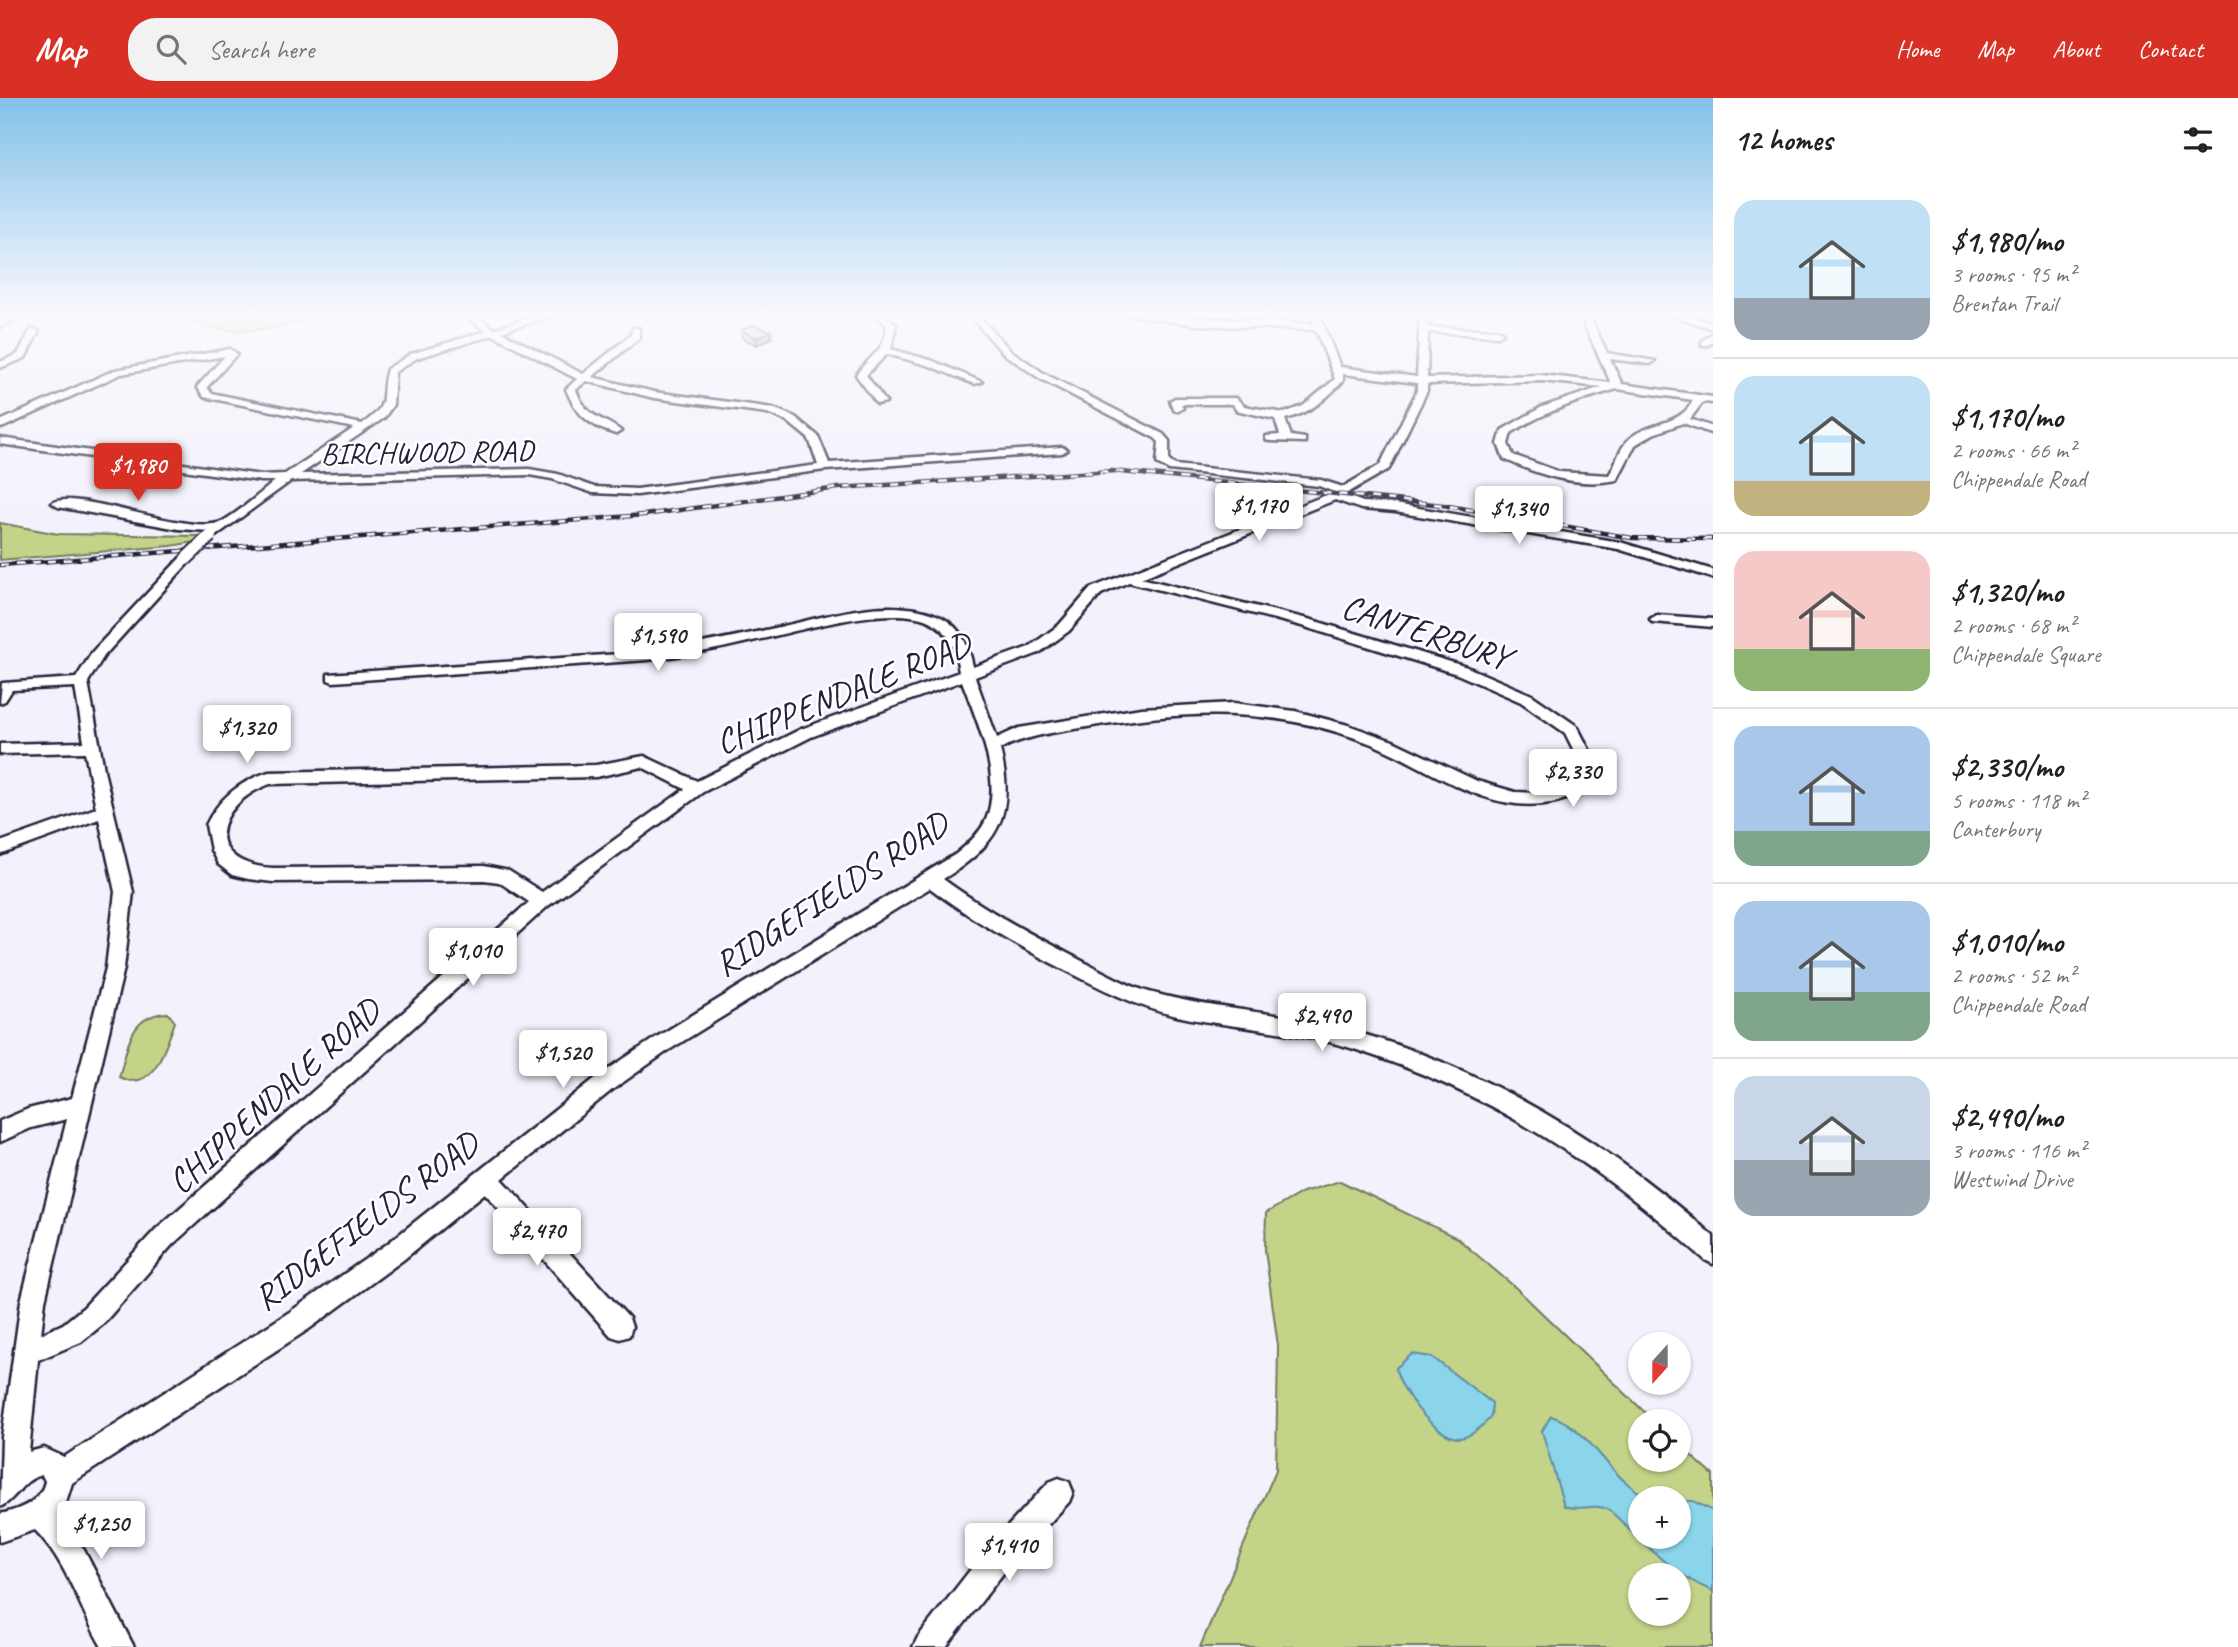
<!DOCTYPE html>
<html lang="en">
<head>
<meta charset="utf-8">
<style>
	body { margin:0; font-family:Caveat,sans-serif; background:#f2f2f2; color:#202124; height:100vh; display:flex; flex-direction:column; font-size:26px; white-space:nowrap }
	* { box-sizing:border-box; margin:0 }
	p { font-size:23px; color:#757577 }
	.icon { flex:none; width:38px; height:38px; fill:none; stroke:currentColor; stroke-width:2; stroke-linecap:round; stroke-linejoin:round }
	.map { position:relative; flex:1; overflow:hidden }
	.side { display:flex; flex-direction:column; background:#fff; width:525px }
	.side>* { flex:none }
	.needle { width:46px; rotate:201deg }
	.buttons { position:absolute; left:1628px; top:1234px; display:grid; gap:14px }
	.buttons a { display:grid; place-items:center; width:63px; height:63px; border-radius:50%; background:#fff; box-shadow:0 2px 5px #0004; font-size:35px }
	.price { position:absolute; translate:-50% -60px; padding:0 16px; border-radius:7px; background:#fff; color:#222; font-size:23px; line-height:46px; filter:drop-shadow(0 2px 4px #0008) }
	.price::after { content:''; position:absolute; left:50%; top:42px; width:21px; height:16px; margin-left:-10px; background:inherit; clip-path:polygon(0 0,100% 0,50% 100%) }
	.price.current { background:#d93025; color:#fff }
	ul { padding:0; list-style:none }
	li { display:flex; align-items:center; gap:21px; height:175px; padding:0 21px }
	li+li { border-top:2px solid #e0e0e0 }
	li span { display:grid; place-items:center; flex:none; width:196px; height:140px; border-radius:21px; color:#555 }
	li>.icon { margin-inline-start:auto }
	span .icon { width:84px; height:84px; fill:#fffc; stroke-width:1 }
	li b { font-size:30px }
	h2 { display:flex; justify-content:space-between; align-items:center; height:84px; padding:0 21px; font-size:30px }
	header { display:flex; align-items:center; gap:42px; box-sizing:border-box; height:98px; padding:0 35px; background:#d93025; color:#fff }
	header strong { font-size:33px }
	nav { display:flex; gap:38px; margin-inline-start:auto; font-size:24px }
	.search { width:490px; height:63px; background:#f2f2f2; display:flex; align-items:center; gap:18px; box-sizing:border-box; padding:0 24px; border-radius:28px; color:#757577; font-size:26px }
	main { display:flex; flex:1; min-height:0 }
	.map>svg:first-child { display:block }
	.green { fill:#c3d387; stroke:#727a61; stroke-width:2; fill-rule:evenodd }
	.water { fill:#8ad5ea; stroke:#608da4; stroke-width:2 }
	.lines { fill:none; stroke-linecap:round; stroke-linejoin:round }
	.minor-casing { stroke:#22223b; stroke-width:5 }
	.minor { fill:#fff; fill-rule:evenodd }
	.rail-casing { stroke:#22223b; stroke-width:4.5 }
	.rail { stroke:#fff; stroke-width:2.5; stroke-dasharray:8; stroke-linecap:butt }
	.minor-bridge-casing { stroke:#22223b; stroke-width:16; stroke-linecap:butt }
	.minor-bridge { stroke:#fff; stroke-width:12 }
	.wall { fill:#a7a1cb; stroke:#22223b; stroke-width:2 }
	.shaded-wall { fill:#8883a5; stroke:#22223b; stroke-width:2 }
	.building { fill:#c2bbec; stroke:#22223b; stroke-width:2 }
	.labels { text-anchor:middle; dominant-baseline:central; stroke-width:5; stroke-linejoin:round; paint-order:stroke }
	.far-street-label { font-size:30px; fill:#22223b; stroke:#fff }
	.street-label { font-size:35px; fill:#22223b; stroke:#fff }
</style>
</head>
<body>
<header>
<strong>Map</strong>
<div class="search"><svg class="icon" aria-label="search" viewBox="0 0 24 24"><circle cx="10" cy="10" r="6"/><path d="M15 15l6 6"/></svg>Search here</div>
<nav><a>Home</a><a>Map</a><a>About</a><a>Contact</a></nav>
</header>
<main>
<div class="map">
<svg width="1713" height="1549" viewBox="0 0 1713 1549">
	<rect width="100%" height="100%" fill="#f3f1fb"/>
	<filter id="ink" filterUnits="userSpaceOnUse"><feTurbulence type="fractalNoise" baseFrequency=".0143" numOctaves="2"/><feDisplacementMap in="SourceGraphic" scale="14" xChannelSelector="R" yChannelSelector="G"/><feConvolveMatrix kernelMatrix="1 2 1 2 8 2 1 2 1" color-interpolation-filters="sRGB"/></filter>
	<g filter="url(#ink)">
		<g class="green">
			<path d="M177 215H326C284 232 217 244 177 215Z"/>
			<path d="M0 425 58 436 200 438 194 444 171 448 0 462Z"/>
			<path d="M168 915 175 924C166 947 154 997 119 979 128 949 130 916 168 915Z"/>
			<path d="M1340 1083 1457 1140 1516 1190 1654 1323H1640V1362H1678V1346L1713 1377V1549H1200L1276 1372 1278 1248 1265 1152 1266 1115 1303 1094ZM1640 1400H1678V1438H1640ZM1640 1477H1678V1516H1640Z"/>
		</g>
		<g class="water">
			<path d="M1412 1256 1432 1259 1492 1305 1491 1319C1483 1327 1472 1339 1460 1340 1436 1341 1399 1292 1396 1270Z"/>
			<path d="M1551 1318C1593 1331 1608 1382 1650 1400H1640V1438H1678L1679 1403H1693L1713 1413V1493C1669 1476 1644 1443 1609 1412 1593 1404 1580 1414 1564 1408L1542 1333Z"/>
		</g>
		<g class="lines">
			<g class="minor-casing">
				<g id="minor">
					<path d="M16 215H28L0 229V223Z"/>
					<path d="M469 215H477V218L494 231 545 215H559L501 234 583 276 631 237 633 230H639V240L592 279 654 294 773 310 795 319 818 338 829 365 1062 349 1067 352 1062 355 825 372 637 397 593 395 552 381 529 377 291 383 210 442 204 438 209 433 178 431 58 409 52 405C72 390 183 435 218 425 230 422 264 392 275 383H261L0 346V340L261 377 285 376 354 330 204 299 197 289 225 258 121 276 4 329 0 330V323L115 272 230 251 237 256 207 289 211 295 362 326C393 305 378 301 387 271L411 256 486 233 469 221ZM493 237 577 281 566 291C575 316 591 329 616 336L621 333C600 317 587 321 576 292L586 283 654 300 767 315 787 323 809 341 818 367 637 391 594 389 558 376 529 371 301 376 384 320 393 307 395 274 417 260Z"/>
					<path d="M874 215H884L896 227 891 251 933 263 982 284 974 286 927 267 887 256 866 277 886 304 877 306 856 277C870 257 884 255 887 228Z"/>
					<path d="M967 215H976L1010 252 1045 276 1163 336 1169 343V363L1175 367 1321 382 1343 389 1380 367 1417 293V285L1343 276V283C1326 301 1311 315 1285 321L1291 338 1305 340V344L1270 343 1266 342V338L1280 337 1275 321 1236 312 1233 306H1181L1183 310 1178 313 1174 312 1170 303 1175 300H1236L1244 308 1284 315 1303 308 1335 281 1316 232 1196 227 1118 215 1314 226 1310 215H1319L1340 269 1417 279 1420 215H1428V229L1498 232 1503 235 1498 238 1428 234 1427 280 1541 277 1611 285 1579 215H1588L1607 255 1655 263 1650 266 1610 261 1622 286 1713 299V305L1703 304 1690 321 1713 329V336L1683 325 1653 336 1635 347 1617 382C1578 390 1539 377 1504 361L1498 346 1502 332 1542 309 1602 289 1541 283 1427 286V293L1389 371 1344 397 1363 404 1395 406 1620 444 1713 472V480L1618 451 1395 414 1361 411 1335 402 1141 480 1312 522 1467 569 1532 597 1577 628 1596 665C1592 703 1547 709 1516 706 1463 700 1418 664 1369 645 1273 608 1186 612 1087 629 1057 634 1028 637 1000 651 1016 716 999 746 943 781 988 814 1036 839 1084 864 1108 876 1131 890 1157 896 1220 913 1286 914 1349 932 1486 970 1607 1044 1713 1138V1166L1705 1162C1599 1066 1491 995 1354 951 1297 932 1236 931 1177 918 1137 909 1102 891 1065 872 1018 848 972 822 930 790L669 952 612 992 502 1081 629 1220 632 1229 629 1238 620 1241 611 1238 485 1095 403 1162 309 1231 72 1385 66 1404 58 1416 84 1452 134 1549H102C79 1510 68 1465 35 1432L0 1444V1416C19 1412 41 1404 45 1383L42 1377C22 1381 17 1401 0 1409L2 1339 21 1203 67 1021 31 1030 0 1044V1023L28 1011 72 1000 106 870 115 794 99 721 0 757V744L96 710 85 654 0 656V646L84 644 75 589 12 592 5 603 0 605 2 585 76 580 93 553 182 458 192 461 104 558 88 584 105 677 133 794 124 870 45 1203 41 1236 63 1226 84 1209 156 1131 529 804 499 784 484 782 273 784 248 781 232 777 218 766 211 752 206 727C219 700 240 683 269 674L596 667 644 658 697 683 801 631 959 574C956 552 950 532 927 522 887 505 792 535 748 544 715 552 682 558 648 562L333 584 328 582V576L648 554C691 548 733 539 775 530 825 519 884 498 934 516 958 524 969 546 973 569L1029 549 1059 527 1091 490 1334 394 1319 388 1169 372 1157 365 1159 344 1155 340 1039 280 1004 256ZM1617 291 1693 302C1681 329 1647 323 1628 342 1619 351 1616 366 1609 377L1560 374 1513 357 1508 346 1511 335C1544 314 1579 302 1617 291ZM1129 484 1302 528 1457 576 1521 604 1565 635 1580 665 1578 676 1559 691 1537 695 1515 694 1477 683 1393 643 1348 627 1295 613 1234 605 1141 610 1019 630 997 640 975 579 1039 555 1069 533 1101 496ZM962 583C977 623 1004 682 985 724 978 737 967 747 956 756L655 940 598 978 387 1146 291 1213 64 1359 44 1350 29 1354 38 1262 81 1244 102 1227 172 1147 548 808 703 694 811 639ZM642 669 685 691 542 794 509 773 484 768 273 770C200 766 214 706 270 686L596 679Z"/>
					<path d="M1663 215H1678L1713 225V231Z"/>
					<path d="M31 231 39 233 25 260 0 270V264L18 256Z"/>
					<path d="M1713 235V243L1708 247H1702V243Z"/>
					<path d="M1657 517 1713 521V529L1652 524 1650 521Z"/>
					<path d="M1059 1380 1069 1384 1073 1394 1069 1404 1005 1473 946 1549H913L918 1539 985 1453 1049 1384Z"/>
				</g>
			</g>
			<use href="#minor" class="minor"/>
			<g class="rail-casing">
				<path id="rail" d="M0 467 644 417 838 390 1112 373 1443 407 1632 440 1713 441"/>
			</g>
			<use href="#rail" class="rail"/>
			<g class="minor-bridge-casing">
				<path id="minor-bridge" d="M186 461 210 438"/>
			</g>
			<use href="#minor-bridge" class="minor-bridge"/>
		</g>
		<path class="wall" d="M741 232 771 240 757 247 742 240Z"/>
		<path class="shaded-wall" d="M771 233V240L757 247 756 240Z"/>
		<path class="building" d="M753 227 771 233 756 240 741 232Z"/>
	</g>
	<linearGradient id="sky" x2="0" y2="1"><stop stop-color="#82c1e9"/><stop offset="0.5" stop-color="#faf9fd"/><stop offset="1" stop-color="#faf9fd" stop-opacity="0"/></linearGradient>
	<rect width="1713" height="432" fill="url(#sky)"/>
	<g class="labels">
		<g class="far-street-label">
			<text transform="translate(427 354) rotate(-1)">BIRCHWOOD ROAD</text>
		</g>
		<g class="street-label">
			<text transform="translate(1426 534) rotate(18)">CANTERBURY</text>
			<text transform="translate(843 595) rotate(-22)">CHIPPENDALE ROAD</text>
			<text transform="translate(831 796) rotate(-33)">RIDGEFIELDS ROAD</text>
			<text transform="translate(274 998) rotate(-42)">CHIPPENDALE ROAD</text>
			<text transform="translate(366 1123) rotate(-37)">RIDGEFIELDS ROAD</text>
		</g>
	</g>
</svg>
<div class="buttons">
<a><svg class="needle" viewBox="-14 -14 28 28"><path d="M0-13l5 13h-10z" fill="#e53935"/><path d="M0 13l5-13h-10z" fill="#757577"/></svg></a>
<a><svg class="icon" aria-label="locate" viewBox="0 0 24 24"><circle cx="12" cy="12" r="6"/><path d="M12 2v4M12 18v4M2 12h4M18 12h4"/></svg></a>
<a>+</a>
<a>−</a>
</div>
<b class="price current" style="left:138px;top:405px">$1,980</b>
<b class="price" style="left:1259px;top:445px">$1,170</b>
<b class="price" style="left:1519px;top:448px">$1,340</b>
<b class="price" style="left:658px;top:575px">$1,590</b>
<b class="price" style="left:247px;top:667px">$1,320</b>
<b class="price" style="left:1573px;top:711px">$2,330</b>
<b class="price" style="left:473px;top:890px">$1,010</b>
<b class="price" style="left:1322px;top:955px">$2,490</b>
<b class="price" style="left:563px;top:992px">$1,520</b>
<b class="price" style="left:537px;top:1170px">$2,470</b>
<b class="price" style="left:101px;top:1463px">$1,250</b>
<b class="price" style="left:1009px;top:1485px">$1,410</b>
</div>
<section class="side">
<h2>12 homes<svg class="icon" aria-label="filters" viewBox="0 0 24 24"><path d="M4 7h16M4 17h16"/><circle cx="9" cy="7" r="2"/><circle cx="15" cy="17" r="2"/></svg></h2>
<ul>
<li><span style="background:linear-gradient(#bfe0f5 70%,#9aa5b1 0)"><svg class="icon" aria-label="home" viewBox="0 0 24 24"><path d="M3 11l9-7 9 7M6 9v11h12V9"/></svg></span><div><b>$1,980/mo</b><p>3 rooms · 95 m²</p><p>Brentan Trail</p></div></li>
<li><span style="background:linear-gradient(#bfe0f5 75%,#c2b280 0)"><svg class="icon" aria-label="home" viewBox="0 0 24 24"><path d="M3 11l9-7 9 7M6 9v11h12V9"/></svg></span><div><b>$1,170/mo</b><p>2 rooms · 66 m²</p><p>Chippendale Road</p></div></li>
<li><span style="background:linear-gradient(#f6c9c9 70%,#8fb573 0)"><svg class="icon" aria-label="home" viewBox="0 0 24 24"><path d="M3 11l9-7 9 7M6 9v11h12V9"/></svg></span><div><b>$1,320/mo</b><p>2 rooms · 68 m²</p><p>Chippendale Square</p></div></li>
<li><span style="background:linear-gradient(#a9c7e8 75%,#7fa58c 0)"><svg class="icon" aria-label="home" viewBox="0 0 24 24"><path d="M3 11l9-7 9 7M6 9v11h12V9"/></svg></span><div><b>$2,330/mo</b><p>5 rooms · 118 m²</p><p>Canterbury</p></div></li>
<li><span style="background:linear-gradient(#a9c7e8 65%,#7fa58c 0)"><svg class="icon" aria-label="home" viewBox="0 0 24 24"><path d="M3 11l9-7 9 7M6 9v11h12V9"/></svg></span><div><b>$1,010/mo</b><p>2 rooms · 52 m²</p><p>Chippendale Road</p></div></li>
<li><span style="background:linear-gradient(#c9d6e8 60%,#9aa5b1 0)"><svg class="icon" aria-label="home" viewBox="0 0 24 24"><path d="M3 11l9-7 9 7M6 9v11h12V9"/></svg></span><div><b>$2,490/mo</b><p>3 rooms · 116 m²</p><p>Westwind Drive</p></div></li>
</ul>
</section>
</main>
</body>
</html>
